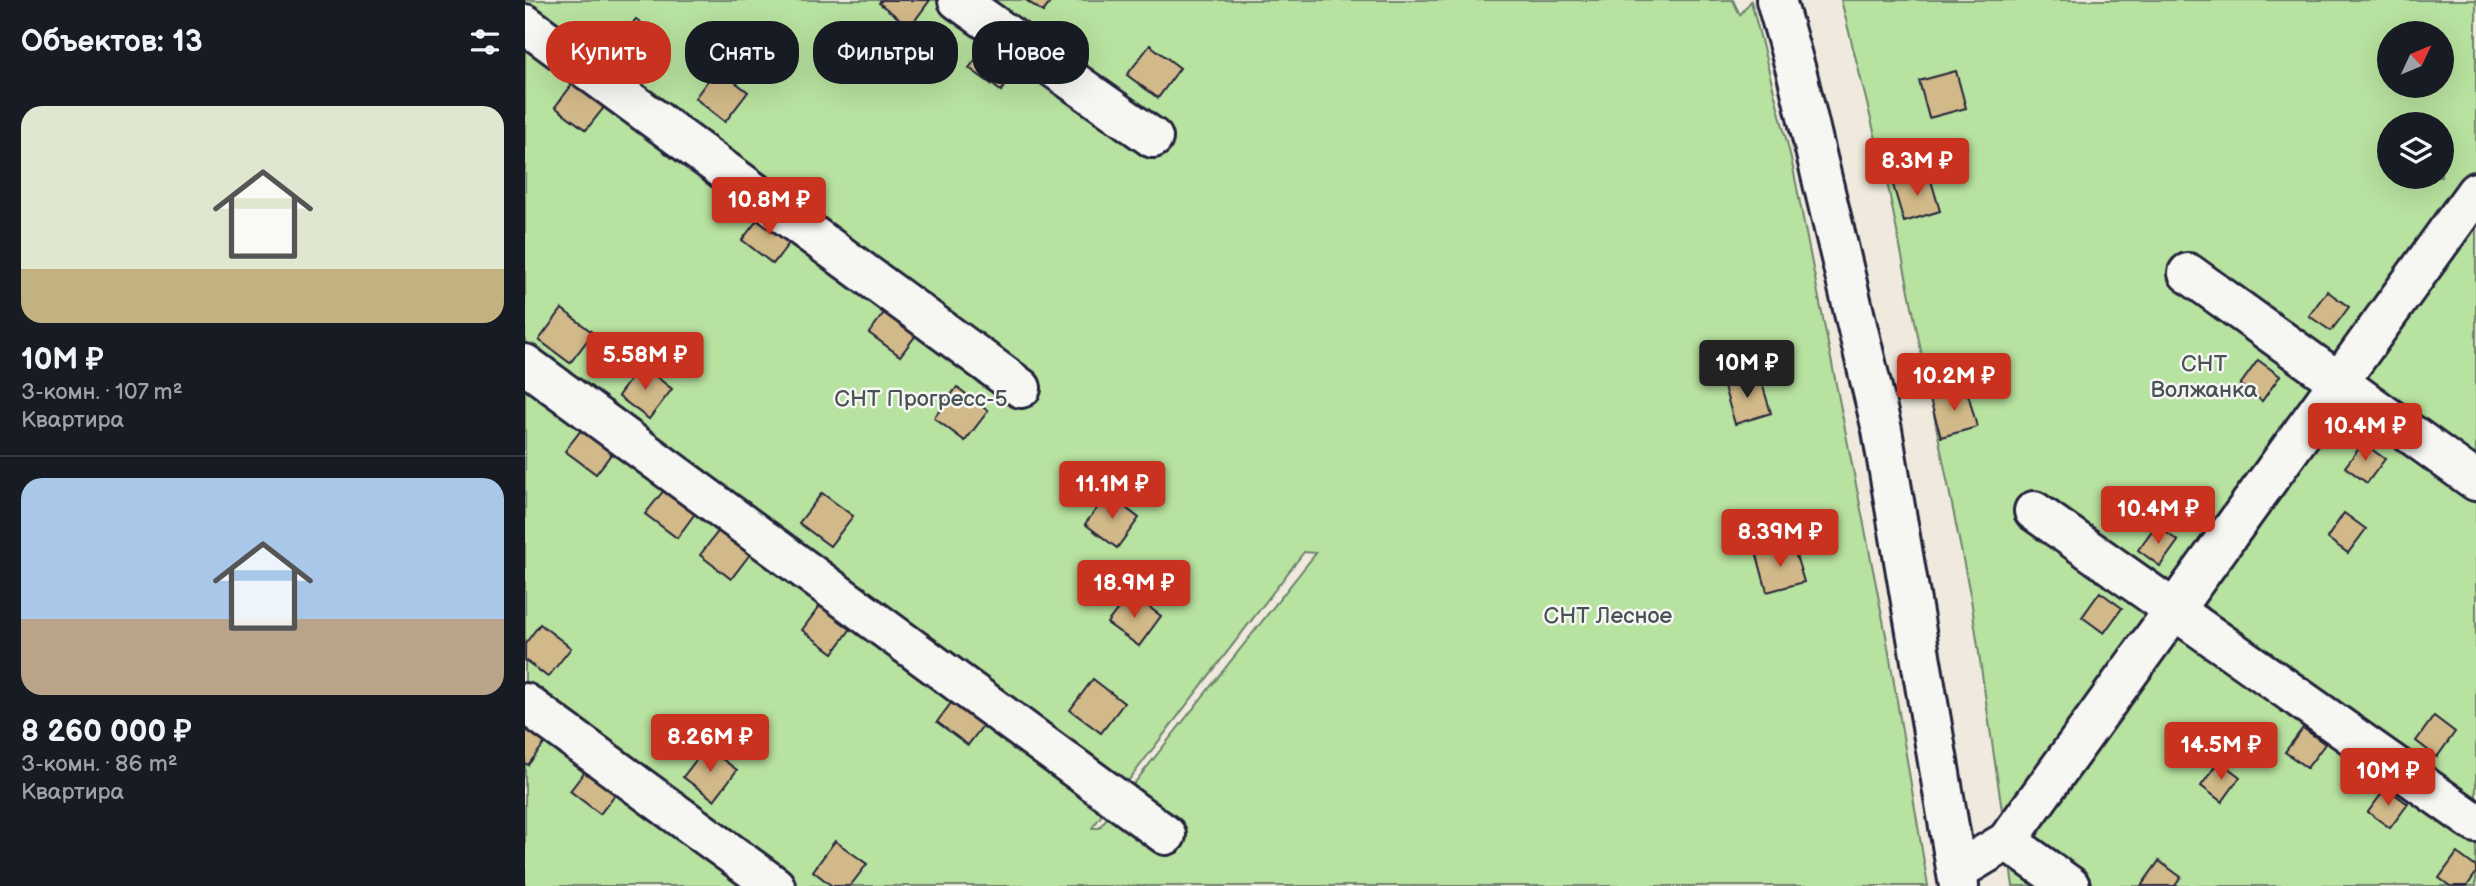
<!DOCTYPE html>
<html lang="ru">
<head>
<meta charset="utf-8">
<style>
	body { margin:0; font-family:"Balsamiq Sans",sans-serif; background:#242831; color:#f1f3f6; height:100vh; display:flex; flex-direction:column; font-size:26px; white-space:nowrap }
	* { box-sizing:border-box; margin:0 }
	p { font-size:23px; color:#9ea1a6 }
	.icon { flex:none; width:38px; height:38px; fill:none; stroke:currentColor; stroke-width:2; stroke-linecap:round; stroke-linejoin:round }
	.map { position:relative; flex:1; overflow:hidden }
	.sheet { display:flex; flex-direction:column; background:#171b24; width:525px }
	.sheet>* { flex:none }
	.hud { position:absolute; left:21px; top:21px; width:665px; height:63px; display:flex; gap:14px }
	.needle { width:46px; rotate:46deg }
	.fabs { position:absolute; left:1852px; top:21px; display:grid; gap:14px }
	.fabs a { display:grid; place-items:center; width:77px; height:77px; border-radius:50%; background:#171b24; box-shadow:0 7px 28px #0002; font-size:35px }
	.price { position:absolute; translate:-50% -60px; padding:0 16px; border-radius:7px; background:#c8321e; color:#fff; font-size:23px; line-height:46px; filter:drop-shadow(0 2px 4px #0008) }
	.price::after { content:''; position:absolute; left:50%; top:42px; width:21px; height:16px; margin-left:-10px; background:inherit; clip-path:polygon(0 0,100% 0,50% 100%) }
	.price.on { background:#222; color:#fff }
	ul { padding:0; list-style:none }
	li { display:grid; align-content:center; gap:14px; height:371px; padding:0 21px }
	li+li { border-top:2px solid #363941 }
	li span { display:grid; place-items:center; height:217px; border-radius:21px; color:#555 }
	li>.icon { margin-inline-start:auto }
	span .icon { width:126px; height:126px; fill:#fffc; stroke-width:1 }
	li b { font-size:30px }
	h2 { display:flex; justify-content:space-between; align-items:center; height:84px; padding:0 21px; font-size:30px }
	.tag { padding:0 24px; border-radius:28px; background:#171b24; box-shadow:0 7px 28px #0002; font-size:24px; line-height:63px }
	.tag.on { background:#c8321e; color:#fff }
	main { display:flex; flex:1; min-height:0 }
	.map>svg:first-child { display:block }
	.green { fill:#b8e29f; stroke:#6d826d; stroke-width:2; fill-rule:evenodd }
	.building { fill:#d2b989; stroke:#22223b; stroke-width:2 }
	.lines { fill:none; stroke-linecap:round; stroke-linejoin:round }
	.minor-casing { stroke:#22223b; stroke-width:44 }
	.minor { stroke:#f6f6f2; stroke-width:38 }
	.labels { text-anchor:middle; dominant-baseline:central; stroke-width:5; stroke-linejoin:round; paint-order:stroke }
	.park-label { font-size:23px; fill:#485254; stroke:#f6f6f2 }
</style>
</head>
<body>
<main>
<section class="sheet">
<h2>Объектов: 13<svg class="icon" aria-label="filters" viewBox="0 0 24 24"><path d="M4 7h16M4 17h16"/><circle cx="9" cy="7" r="2"/><circle cx="15" cy="17" r="2"/></svg></h2>
<ul>
<li><span style="background:linear-gradient(#dfe7d0 75%,#c2b280 0)"><svg class="icon" aria-label="home" viewBox="0 0 24 24"><path d="M3 11l9-7 9 7M6 9v11h12V9"/></svg></span><div><b>10M ₽</b><p>3-комн. · 107 m²</p><p>Квартира</p></div></li>
<li><span style="background:linear-gradient(#a9c7e8 65%,#b9a48a 0)"><svg class="icon" aria-label="home" viewBox="0 0 24 24"><path d="M3 11l9-7 9 7M6 9v11h12V9"/></svg></span><div><b>8 260 000 ₽</b><p>3-комн. · 86 m²</p><p>Квартира</p></div></li>
</ul>
</section>
<div class="map">
<svg width="1951" height="886" viewBox="0 0 1951 886">
	<rect width="100%" height="100%" fill="#efeadd"/>
	<filter id="ink" filterUnits="userSpaceOnUse"><feTurbulence type="fractalNoise" baseFrequency=".0143" numOctaves="2"/><feDisplacementMap in="SourceGraphic" scale="14" xChannelSelector="R" yChannelSelector="G"/><feConvolveMatrix kernelMatrix="1 2 1 2 8 2 1 2 1" color-interpolation-filters="sRGB"/></filter>
	<g filter="url(#ink)">
		<g class="green">
			<path d="M0 0H1208L1215 15 1226 1 1266 158 1361 635 1403 886H0ZM779 552 791 553 574 828H567Z"/>
			<path d="M1316 0H1951V886H1488L1446 599 1363 187ZM1864 33H1916V86H1864ZM1864 124H1916V177H1864Z"/>
		</g>
		<g class="building">
			<path d="M357 0H405L385 27 354 3Z"/>
			<path d="M501 0H527L518 12Z"/>
			<path d="M111 19 142 42 119 72 88 48Z"/>
			<path d="M467 38 498 61 476 91 444 68Z"/>
			<path d="M625 45 655 68 633 98 602 75Z"/>
			<path d="M192 68 223 92 200 122 170 98Z"/>
			<path d="M1431 71 1441 108 1404 118 1394 81Z"/>
			<path d="M53 77 84 101 61 130 30 107Z"/>
			<path d="M1404 174 1415 211 1379 222 1368 185Z"/>
			<path d="M240 210 271 234 248 264 217 240Z"/>
			<path d="M1802 291 1824 307 1806 331 1784 316Z"/>
			<path d="M367 302 398 326 375 356 344 333Z"/>
			<path d="M37 309 68 333 45 363 14 340Z"/>
			<path d="M1733 360 1755 376 1737 401 1715 385Z"/>
			<path d="M116 365 147 389 124 419 93 396Z"/>
			<path d="M1235 377 1246 413 1210 424 1199 387Z"/>
			<path d="M432 387 463 411 440 441 409 418Z"/>
			<path d="M1442 390 1452 427 1416 437 1405 400Z"/>
			<path d="M63 421 94 444 71 474 40 451Z"/>
			<path d="M1838 443 1860 459 1842 483 1820 467Z"/>
			<path d="M144 484 174 508 152 538 120 514Z"/>
			<path d="M297 493 328 516 305 546 274 523Z"/>
			<path d="M583 494 614 518 592 548 560 524Z"/>
			<path d="M1819 513 1841 529 1823 553 1802 538Z"/>
			<path d="M198 525 229 549 206 579 175 555Z"/>
			<path d="M1631 525 1653 541 1635 566 1613 550Z"/>
			<path d="M1268 545 1279 582 1242 592 1232 555Z"/>
			<path d="M1575 592 1597 608 1579 633 1557 617Z"/>
			<path d="M605 593 636 616 614 646 582 623Z"/>
			<path d="M300 599 330 623 308 653 277 630Z"/>
			<path d="M15 624 46 648 23 677 0 660V644Z"/>
			<path d="M568 679 599 703 576 733 545 710Z"/>
			<path d="M435 691 466 715 443 745 412 722Z"/>
			<path d="M0 715 26 735 3 765 0 763Z"/>
			<path d="M1909 716 1930 732 1912 757 1891 741Z"/>
			<path d="M1778 728 1800 744 1782 768 1760 752Z"/>
			<path d="M181 747 212 770 189 800 158 777Z"/>
			<path d="M68 761 98 784 75 814 45 791Z"/>
			<path d="M1694 761 1715 777 1697 802 1676 786Z"/>
			<path d="M1861 788 1883 804 1865 828 1843 812Z"/>
			<path d="M310 841 342 864 325 886H307L288 871Z"/>
			<path d="M1932 853 1951 867V873L1942 886H1925L1914 878Z"/>
			<path d="M1634 861 1656 877 1650 886H1616Z"/>
		</g>
		<g class="lines">
			<g class="minor-casing">
				<g id="minor">
					<path d="M433 0 628 138"/>
					<path d="M1251 0 1272 74 1357 430 1434 886"/>
					<path d="M0 24 496 388"/>
					<path d="M1663 273 1951 481"/>
					<path d="M0 364 641 835"/>
					<path d="M1509 511 1951 823"/>
					<path d="M0 703 250 886"/>
					<path d="M1482 841 1545 886"/>
					<path d="M1432 871 1482 841 1951 192"/>
				</g>
			</g>
			<use href="#minor" class="minor"/>
		</g>
	</g>
	<g class="labels">
		<g class="park-label">
			<text x="1679" y="364">СНТ<tspan x="1679" dy="26">Волжанка</tspan></text>
			<text x="396" y="399">СНТ Прогресс-5</text>
			<text x="1083" y="616">СНТ Лесное</text>
		</g>
	</g>
</svg>
<div class="fabs">
<a><svg class="needle" viewBox="-14 -14 28 28"><path d="M0-13l5 13h-10z" fill="#e53935"/><path d="M0 13l5-13h-10z" fill="#9ea1a6"/></svg></a>
<a><svg class="icon" aria-label="layers" viewBox="0 0 24 24"><path d="M12 4l9 5-9 5-9-5zM3 14l9 5 9-5"/></svg></a>
</div>
<b class="price" style="left:1392px;top:198px">8.3M ₽</b>
<b class="price" style="left:244px;top:237px">10.8M ₽</b>
<b class="price" style="left:120px;top:392px">5.58M ₽</b>
<b class="price on" style="left:1222px;top:400px">10M ₽</b>
<b class="price" style="left:1429px;top:413px">10.2M ₽</b>
<b class="price" style="left:1840px;top:463px">10.4M ₽</b>
<b class="price" style="left:587px;top:521px">11.1M ₽</b>
<b class="price" style="left:1633px;top:546px">10.4M ₽</b>
<b class="price" style="left:1255px;top:569px">8.39M ₽</b>
<b class="price" style="left:609px;top:620px">18.9M ₽</b>
<b class="price" style="left:185px;top:774px">8.26M ₽</b>
<b class="price" style="left:1696px;top:782px">14.5M ₽</b>
<b class="price" style="left:1863px;top:808px">10M ₽</b>
<div class="hud">
<a class="tag on">Купить</a>
<a class="tag">Снять</a>
<a class="tag">Фильтры</a>
<a class="tag">Новое</a>
</div>
</div>
</main>
</body>
</html>
